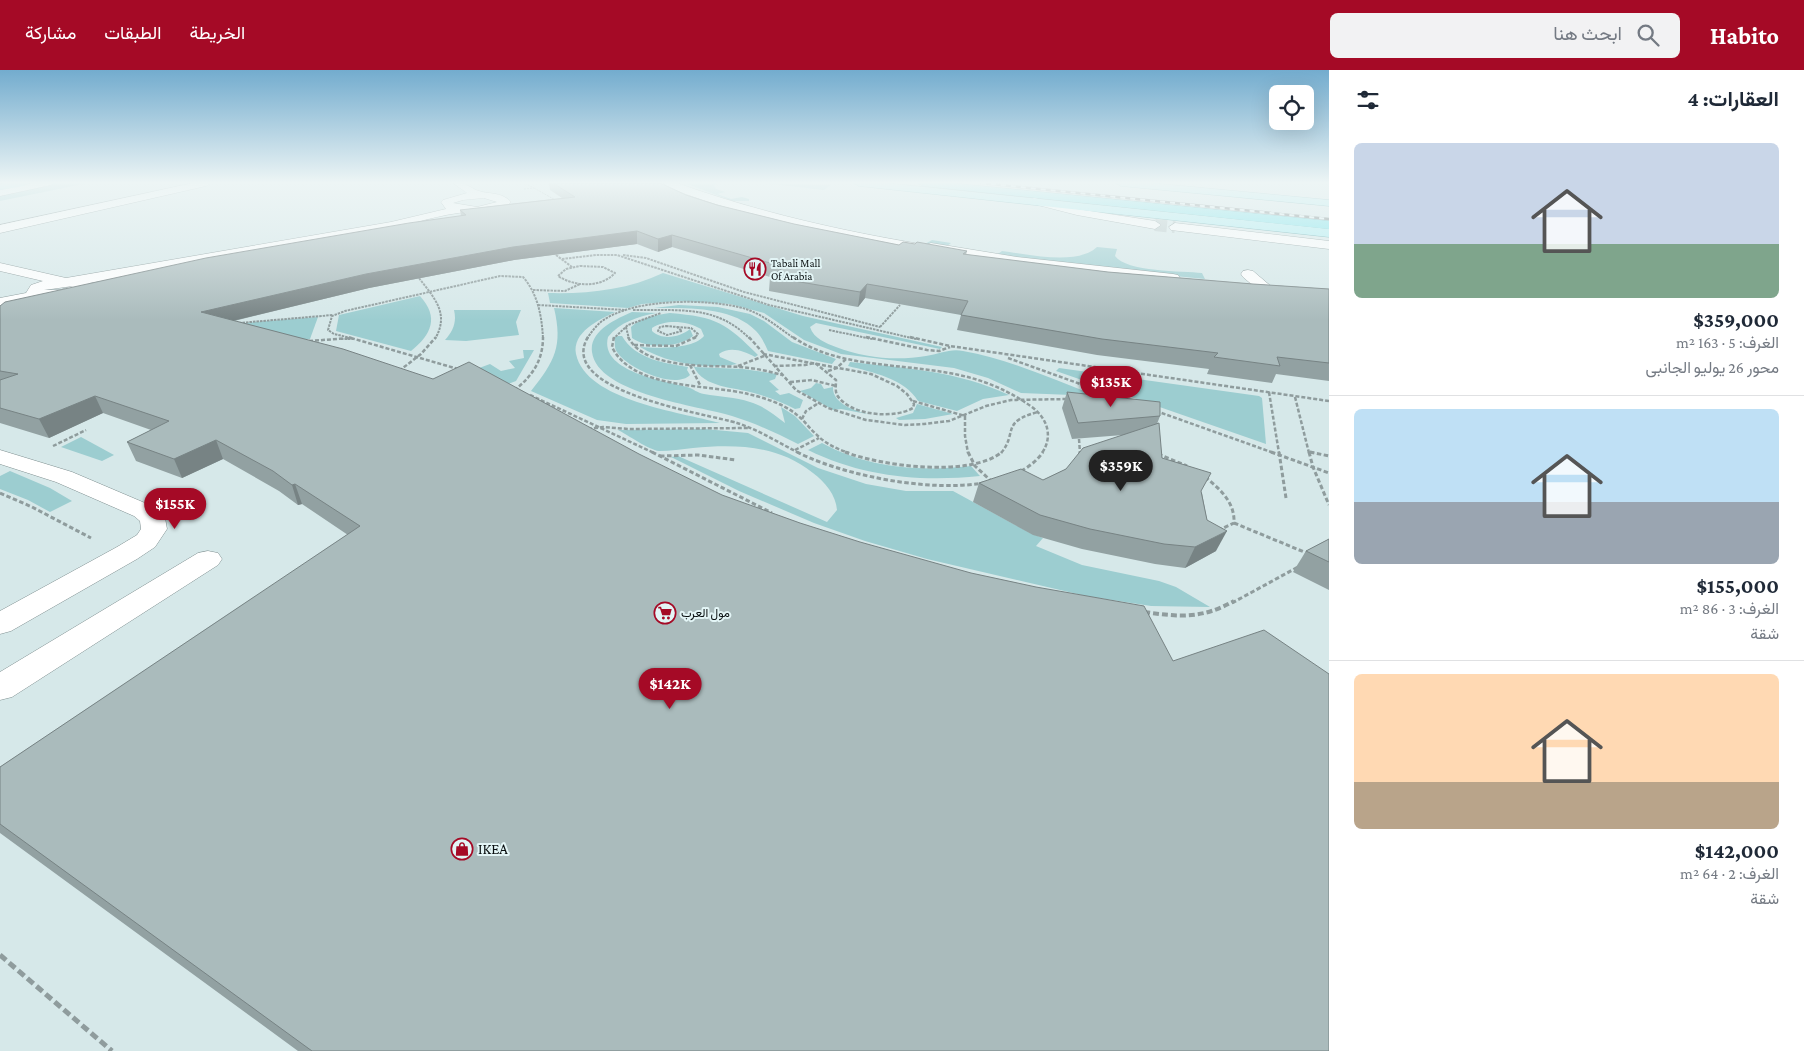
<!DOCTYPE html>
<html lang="ar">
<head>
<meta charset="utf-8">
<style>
	body { margin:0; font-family:"Crimson Pro",Vazirmatn,serif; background:#f2f2f3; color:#1f2937; direction:rtl; height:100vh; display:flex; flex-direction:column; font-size:19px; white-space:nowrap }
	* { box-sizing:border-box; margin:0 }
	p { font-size:16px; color:#747a83 }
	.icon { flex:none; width:28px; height:28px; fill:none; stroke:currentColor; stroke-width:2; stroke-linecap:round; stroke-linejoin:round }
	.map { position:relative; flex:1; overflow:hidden; direction:ltr }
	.panel { display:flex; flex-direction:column; background:#fff; width:475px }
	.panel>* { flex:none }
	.controls { position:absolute; left:1269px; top:15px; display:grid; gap:10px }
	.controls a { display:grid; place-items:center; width:45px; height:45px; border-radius:8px; background:#fff; box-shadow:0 5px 20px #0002; font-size:25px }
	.price { position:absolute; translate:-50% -42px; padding:0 11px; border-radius:18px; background:#a50a26; color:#fff; font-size:16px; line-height:32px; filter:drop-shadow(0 1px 2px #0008) }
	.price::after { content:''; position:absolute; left:50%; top:30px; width:15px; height:11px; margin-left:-8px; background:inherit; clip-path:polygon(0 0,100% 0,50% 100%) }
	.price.selected { background:#222; color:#fff }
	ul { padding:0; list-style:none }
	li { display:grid; align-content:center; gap:10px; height:265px; padding:0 25px }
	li+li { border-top:1px solid #e0e1e3 }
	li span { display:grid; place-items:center; height:155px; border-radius:8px; color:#555 }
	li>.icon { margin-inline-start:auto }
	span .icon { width:90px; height:90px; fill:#fffc; stroke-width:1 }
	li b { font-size:21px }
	h2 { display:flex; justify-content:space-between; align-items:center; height:60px; padding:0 25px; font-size:21px }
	header { display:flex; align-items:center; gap:30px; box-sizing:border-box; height:70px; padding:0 25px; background:#a50a26; color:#fff }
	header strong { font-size:24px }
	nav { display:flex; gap:28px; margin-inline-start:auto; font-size:18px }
	.search { width:350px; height:45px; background:#f2f2f3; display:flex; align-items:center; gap:12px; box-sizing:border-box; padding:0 18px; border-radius:8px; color:#747a83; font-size:19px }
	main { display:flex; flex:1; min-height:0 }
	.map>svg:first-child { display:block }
	.green { fill:#9ccdd0 }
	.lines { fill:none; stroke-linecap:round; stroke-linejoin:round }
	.minor-tunnel { stroke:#b7c7c8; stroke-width:12; stroke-dasharray:12 5.5; stroke-linecap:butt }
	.minor-casing { stroke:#7f8f90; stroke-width:1 }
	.major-casing { stroke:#4b9aa0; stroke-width:1 }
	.highway-casing { stroke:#4b9aa0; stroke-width:1 }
	.path-far5 { stroke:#8f9c9d; stroke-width:1; stroke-dasharray:2 1; stroke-linecap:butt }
	.path-far4 { stroke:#8f9c9d; stroke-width:2; stroke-dasharray:2.5 1; stroke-linecap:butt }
	.path-far3 { stroke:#8f9c9d; stroke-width:2.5; stroke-dasharray:4 2; stroke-linecap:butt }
	.path-far2 { stroke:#8f9c9d; stroke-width:3; stroke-dasharray:4.5 2.5; stroke-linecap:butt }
	.path-far1 { stroke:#8f9c9d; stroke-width:4; stroke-dasharray:6 3; stroke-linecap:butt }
	.path { stroke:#8f9c9d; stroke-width:5; stroke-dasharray:8 4; stroke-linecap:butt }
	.minor { fill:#fff; fill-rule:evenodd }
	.major { fill:#a8eff4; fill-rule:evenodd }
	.highway { fill:#6ee5ed; fill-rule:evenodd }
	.rail-casing { stroke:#657071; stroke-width:2.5 }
	.rail { stroke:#e3f5f6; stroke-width:2; stroke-dasharray:5; stroke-linecap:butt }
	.wall { fill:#92a1a2 }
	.shaded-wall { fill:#778384 }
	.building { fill:#aabbbc; stroke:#778384 }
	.labels { text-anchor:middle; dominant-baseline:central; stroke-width:4; stroke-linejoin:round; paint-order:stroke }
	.far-poi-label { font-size:11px; fill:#090f10; stroke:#e3f5f6; text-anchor:start }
	.poi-label { font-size:12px; fill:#090f10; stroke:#e3f5f6; text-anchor:start }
	.near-poi-label { font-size:15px; fill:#090f10; stroke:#e3f5f6; text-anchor:start }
</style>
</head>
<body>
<header>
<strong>Habito</strong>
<div class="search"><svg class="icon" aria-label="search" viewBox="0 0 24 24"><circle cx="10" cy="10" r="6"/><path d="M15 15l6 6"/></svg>ابحث هنا</div>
<nav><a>الخريطة</a><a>الطبقات</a><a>مشاركة</a></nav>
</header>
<main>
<section class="panel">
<h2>العقارات: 4<svg class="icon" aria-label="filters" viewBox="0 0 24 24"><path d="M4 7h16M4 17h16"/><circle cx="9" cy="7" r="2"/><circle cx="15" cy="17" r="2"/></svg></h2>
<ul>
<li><span style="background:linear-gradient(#c9d6e8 65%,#7fa58c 0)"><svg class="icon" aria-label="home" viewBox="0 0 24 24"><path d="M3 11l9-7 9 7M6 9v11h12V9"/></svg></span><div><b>$359,000</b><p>الغرف: 5 · 163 m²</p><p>محور 26 يوليو الجانبى</p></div></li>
<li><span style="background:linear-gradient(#bfe0f5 60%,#9aa5b1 0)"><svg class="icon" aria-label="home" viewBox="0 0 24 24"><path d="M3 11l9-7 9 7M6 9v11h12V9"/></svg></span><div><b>$155,000</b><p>الغرف: 3 · 86 m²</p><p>شقة</p></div></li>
<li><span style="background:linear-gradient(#ffd9b3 70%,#b9a48a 0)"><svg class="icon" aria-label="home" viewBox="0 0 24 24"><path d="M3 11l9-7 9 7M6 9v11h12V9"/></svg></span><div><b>$142,000</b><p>الغرف: 2 · 64 m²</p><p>شقة</p></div></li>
</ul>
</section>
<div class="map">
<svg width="1329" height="981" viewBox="0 0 1329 981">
	<rect width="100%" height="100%" fill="#d6e8e9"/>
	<g class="green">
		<path d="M54 113H88L0 131V125Z"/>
		<path d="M685 113H716L714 115 716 119 725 122 717 124 731 129 742 127 749 129V131H732Z"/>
		<path d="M763 113 831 115 824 120Z"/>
		<path d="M932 170 951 173 947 176 998 184 1002 181C1027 184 1077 196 1097 177L1117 179 1115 186C1126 202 1183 201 1202 203L1205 209 1064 195 925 174Z"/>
		<path d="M663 203 803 246 942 277 940 279 816 253 810 257C814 269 826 273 836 277 865 288 896 291 926 286 939 284 951 278 963 281 1009 289 1054 310 1097 326L1021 323 988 308 954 298 841 284 804 270 764 243 730 234 680 231 642 234 628 238 550 233 548 223C588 224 627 220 663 203Z"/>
		<path d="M420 226C439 247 432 264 411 281L336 261 339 245Z"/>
		<path d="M679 235 718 237 750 244 764 251 792 272 836 289 832 294 768 281C765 274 761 266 756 261 732 236 686 238 654 238Z"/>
		<path d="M554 238 615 242C599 250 572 262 576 284 586 331 681 342 720 353L626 354 597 350 531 321C555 291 563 276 554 238Z"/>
		<path d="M454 240H521L516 252 519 265 466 271 445 270C453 261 457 252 454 240Z"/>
		<path d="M632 242 656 243C637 247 620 252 608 267 599 302 665 311 687 317 694 319 697 323 704 324 720 327 735 327 750 332 764 336 773 344 785 353L781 337 795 346 814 366 798 374C776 363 755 353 732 346 700 336 597 324 592 282 589 261 616 249 632 242Z"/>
		<path d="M670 243C717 247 726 253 758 285L755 287C744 281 730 276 719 284L720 287 737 294C707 300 666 293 640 277 656 278 692 280 704 266L701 259C687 251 666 249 652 258V261C663 271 680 267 690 259L693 266C678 278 647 279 632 268L631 257C642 247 656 245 670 243Z"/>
		<path d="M318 247 310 269 261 272 231 266 243 253Z"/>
		<path d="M618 266H622C635 289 664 293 688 297L687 300 690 305C675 320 627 298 617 282 614 278 615 273 615 267Z"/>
		<path d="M523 280H534L516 311 508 314 471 301 490 294 501 301 515 298 509 291 524 288Z"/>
		<path d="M850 292C905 298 958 301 1009 325L983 329 957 341 918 331C905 309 872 302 848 296Z"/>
		<path d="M694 297 743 299 777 304 775 309 769 311 779 320 775 321 780 325 789 323 803 330 800 338 795 339C782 332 768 327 754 323 734 317 704 318 694 297Z"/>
		<path d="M1059 298 1259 326 1262 328 1266 374 1056 301Z"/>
		<path d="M816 313 821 314 824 319 833 317C832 335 859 342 872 345L841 339 833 340 800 321 811 318Z"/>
		<path d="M917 334 953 344 925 349 899 350 896 348 913 343Z"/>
		<path d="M705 359 748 363 818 398 866 414 906 421H953L1030 463 1043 468 1036 476 1082 495 1159 511 1176 517 1210 537 1151 536 1086 526 927 489 865 471 814 453 739 421 671 387 678 386 827 452 837 440C836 425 825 412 813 403 778 375 736 374 693 378 682 379 670 381 659 381 649 380 628 365 618 360Z"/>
		<path d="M81 367 114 385 102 391 61 377Z"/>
		<path d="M822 373C868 398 919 402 971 396L980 406C920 412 863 407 808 380Z"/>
		<path d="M10 401 50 418 72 431 50 442 28 430 0 419V406Z"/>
	</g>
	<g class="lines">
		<path class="minor-tunnel" d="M1155 155 1175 157"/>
		<g class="minor-casing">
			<g id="minor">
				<path d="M33 113H52L51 115 0 126V120Z"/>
				<path d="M193 113H211L206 116 0 163V155Z"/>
				<path d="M453 113C465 112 466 115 476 120 488 125 501 121 511 132 497 147 475 140 458 143 429 147 399 158 370 165L365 163 90 213 91 215C80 231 56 228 39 229 26 230 13 235 0 238V228L26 223 31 215 43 211 0 201V193L66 208 391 152 446 139 441 132 443 130 467 123ZM484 128 497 132 477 137 453 133 463 130ZM73 216 60 220H43H44Z"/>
				<path d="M663 113H677C758 142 841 161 926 175L931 173 1017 187 1173 204 1178 205 1180 208 1178 211 1173 212 1017 195 942 183C924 192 681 131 663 113Z"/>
				<path d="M1034 128 1077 139 1155 151 1161 155 1155 159 1077 145 1030 133 1028 131Z"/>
				<path d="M1175 153 1329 171V179L1171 160 1169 157Z"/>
				<path d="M1248 200 1253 201 1273 218 1276 221 1273 224H1263L1243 207 1241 204 1243 201Z"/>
				<path d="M0 380 72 402 152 436 165 448 167 459 155 477 137 489 11 561 0 564V541L117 477 137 465 141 459 140 451 134 446 56 412 0 394Z"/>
				<path d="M208 481 218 483 222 489 218 495 12 627 0 630V602L198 483Z"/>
			</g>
		</g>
		<g class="major-casing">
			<g id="major">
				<path d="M7 113H29L24 116 0 120V114Z"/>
				<path d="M854 113H886L1329 159V167L859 116Z"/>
				<path d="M1116 113H1151L1329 130V136L1121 116Z"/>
			</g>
		</g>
		<g class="highway-casing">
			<path id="highway" d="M918 113H951L1329 151V159L923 116Z"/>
		</g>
		<g class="path-far5">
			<path d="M534 118 557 131"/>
			<path d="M524 119 534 118 526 114"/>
		</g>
		<g class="path-far4">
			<path d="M556 185 572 197"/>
			<path d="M623 185 646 188 744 222 880 257"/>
			<path d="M562 189 596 185H617L769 235 916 269"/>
			<path d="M580 196 603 197 615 203C601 218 575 217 558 206L566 199Z"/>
			<path d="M419 208C434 228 450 243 435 269"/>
			<path d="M533 220 565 221 580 214"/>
			<path d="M538 235 625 240"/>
			<path d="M633 240C678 241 716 234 750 269"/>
			<path d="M239 253 333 245"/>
			<path d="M666 256 677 257 682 261 667 265 658 261 660 257Z"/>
			<path d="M626 257 629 269"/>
			<path d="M677 257 691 258 698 264 694 269"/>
			<path d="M880 257 900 235"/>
			<path d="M829 260 872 269"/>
			<path d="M351 268 334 264 328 260 332 246 345 241 500 206 523 207C538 224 542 247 543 269"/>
			<path d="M341 269H354"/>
			<path d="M587 269C591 262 596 256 602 251 634 228 709 228 746 239 764 245 779 258 795 269"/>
			<path d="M613 269 628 255 661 243"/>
		</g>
		<g class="path-far3">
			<path d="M349 267 351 268"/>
			<path d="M588 267C555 322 709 344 737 353 759 360 779 373 799 383"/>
			<path d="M614 267 612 277C633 320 708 314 748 324 765 328 784 334 797 345 804 350 809 358 816 364 824 373 837 379 849 383"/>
			<path d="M628 267C645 300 709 295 740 297 754 298 768 301 782 305"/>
			<path d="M749 267 796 320 828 338 866 350 905 355 924 354 949 351 986 336 1011 330 1068 329"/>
			<path d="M793 267C813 281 835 287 857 291 924 302 974 296 1032 337 1048 349 1053 367 1042 383"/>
			<path d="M866 267 927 280 939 281 950 277"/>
			<path d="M910 267 950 276 1329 331"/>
			<path d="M309 271 351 268 458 299"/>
			<path d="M634 275 676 276 696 267"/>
			<path d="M763 284 871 304 897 316 907 324 914 334 913 338C894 349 850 346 837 325 835 321 836 315 836 310L815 293 805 295 774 296"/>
			<path d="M1008 288 1122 329"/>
			<path d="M690 295 700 315"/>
			<path d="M738 296 764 286"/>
			<path d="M399 301 421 284 436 267"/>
			<path d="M828 301 837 298 846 289"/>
			<path d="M790 312 812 310 836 316"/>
			<path d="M514 318 516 319C533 305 543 290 543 267"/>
			<path d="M1269 322 1279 383"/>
			<path d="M530 325 654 383"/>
			<path d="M1295 327 1309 383"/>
			<path d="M913 331 965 346V366L968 383"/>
			<path d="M1156 341 1274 383"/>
			<path d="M802 349 806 341 817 334"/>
			<path d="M588 359 603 357 629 359 748 358"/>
			<path d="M1079 369 1080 383"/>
			<path d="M53 376 86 360"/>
			<path d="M795 380 819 368"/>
			<path d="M1310 382 1316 383"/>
			<path d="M1001 383C1018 363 1000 352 1038 342"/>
		</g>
		<g class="path-far2">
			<path d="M652 382 772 443"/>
			<path d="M797 382C850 410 1002 441 1043 382"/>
			<path d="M845 382C881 396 970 408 1002 382"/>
			<path d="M968 382 975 396 990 410"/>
			<path d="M1080 382V384"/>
			<path d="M1271 382 1329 403"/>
			<path d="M1279 382 1286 428"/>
			<path d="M1309 382 1313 397 1329 435"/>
			<path d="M1310 382 1329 386"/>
			<path d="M1158 384 1187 396"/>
			<path d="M660 386 698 385 736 390"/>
			<path d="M1205 407C1220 419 1235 432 1234 453L1219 460"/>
			<path d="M0 423 32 437 91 468"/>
			<path d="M1234 453 1309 484"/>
			<path d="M1232 533 1298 497"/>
		</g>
		<path class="path-far1" d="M1144 542C1180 547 1202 549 1234 531"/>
		<path class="path" d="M0 885 112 981"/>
		<use href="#minor" class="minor"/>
		<use href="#major" class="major"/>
		<use href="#highway" class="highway"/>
		<g class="rail-casing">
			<path id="rail" d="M981 113 1329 149"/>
		</g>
		<use href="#rail" class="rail"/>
	</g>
	<g class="wall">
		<path d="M549 113H660L686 125 717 135 794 154 899 175 967 181 966 185 1108 202 1253 214 1329 219V311L1276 304 1272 313 1207 304 1209 299 1097 285 957 260 961 245 865 228 858 237 769 221 770 207 672 177 658 182 637 174 514 190 369 218 234 251 1329 981H298L0 763V697L348 465 302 434 298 435 279 421 223 389 182 408 136 391 127 372 151 360 103 343 49 368 0 353V236L461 146 460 140 562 128 550 120Z"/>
		<path d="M1067 322 1160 346 1157 354 1162 388 1202 423 1207 450 1216 481 1185 498 1155 494 1082 479 1033 465 973 432 979 413 1043 410 1066 399 1123 365 1072 369 1062 338Z"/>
		<path d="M1329 469V520L1293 502 1306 481Z"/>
	</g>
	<g class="shaded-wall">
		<path d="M637 161V174L514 190 369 218 207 257 201 242 366 204 513 177Z"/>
		<path d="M672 165V177L658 182V169Z"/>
		<path d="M867 214 865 228 858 237 860 222Z"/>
		<path d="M95 326 103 343 49 368 39 349Z"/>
		<path d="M216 370 223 389 182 408 174 389Z"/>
		<path d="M295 414 302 434 298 435 292 415Z"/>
		<path d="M1227 461 1216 481 1185 498 1195 477Z"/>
	</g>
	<g class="building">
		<path d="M553 113H660L686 125 717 135 794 154 899 175 903 172 915 174 917 172 967 181 963 184 1108 202 1253 214 1329 219V293L1277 287 1280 296 1214 287 1218 283 1102 269 961 245 968 231 867 214 860 222 770 207 784 197 672 165 658 169 637 161 513 177 366 204 201 242 343 279 433 309 469 292 639 384 722 425 800 453 860 472 971 503 1036 517 1144 536 1173 591 1264 560 1329 604V981H312L0 754V697L360 456 295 414 292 415 273 401 216 370 174 389 127 372 169 351 95 326 39 349 0 338V310L18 304 0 301V236L5 232 206 188 409 153 466 145 460 140 575 127Z"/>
		<path d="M1067 322 1160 332V346L1078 353Z"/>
		<path d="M1159 353 1162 388 1211 403 1201 421 1207 450 1227 461 1195 477 1164 474 1090 459 1040 445 979 413 1021 399 1043 410 1066 399 1083 378Z"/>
		<path d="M1329 469V492L1306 481Z"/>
	</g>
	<linearGradient id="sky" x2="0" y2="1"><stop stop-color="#73acce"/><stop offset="0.45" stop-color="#edf5f5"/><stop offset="1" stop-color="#edf5f5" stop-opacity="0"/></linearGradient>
	<rect width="1329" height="250" fill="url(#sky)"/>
	<defs>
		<g id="restaurant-ring" transform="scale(1.125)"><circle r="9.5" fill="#e3f5f6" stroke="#a50a26" stroke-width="1.5"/><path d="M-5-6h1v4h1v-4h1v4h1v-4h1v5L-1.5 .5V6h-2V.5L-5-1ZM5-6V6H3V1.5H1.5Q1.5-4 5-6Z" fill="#a50a26"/></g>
		<g id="supermarket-ring" transform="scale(1.125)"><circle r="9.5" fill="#e3f5f6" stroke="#a50a26" stroke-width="1.5"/><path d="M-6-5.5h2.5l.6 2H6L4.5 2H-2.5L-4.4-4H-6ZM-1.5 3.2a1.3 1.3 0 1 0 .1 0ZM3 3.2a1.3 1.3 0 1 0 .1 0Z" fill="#a50a26"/></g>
		<g id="shop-ring" transform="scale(1.125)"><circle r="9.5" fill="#e3f5f6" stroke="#a50a26" stroke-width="1.5"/><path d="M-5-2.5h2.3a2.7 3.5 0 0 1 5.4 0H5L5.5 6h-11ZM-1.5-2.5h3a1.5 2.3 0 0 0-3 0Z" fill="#a50a26"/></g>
	</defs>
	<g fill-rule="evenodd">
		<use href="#restaurant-ring" x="755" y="199"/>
		<use href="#supermarket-ring" x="665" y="543"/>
		<use href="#shop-ring" x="462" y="779"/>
	</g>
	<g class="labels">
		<g class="far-poi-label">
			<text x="771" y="193">Tabali Mall<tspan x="771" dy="13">Of Arabia</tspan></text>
		</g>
		<g class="poi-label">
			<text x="681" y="543">مول العرب</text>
		</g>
		<g class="near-poi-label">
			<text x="478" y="779">IKEA</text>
		</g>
	</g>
</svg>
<div class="controls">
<a><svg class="icon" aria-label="locate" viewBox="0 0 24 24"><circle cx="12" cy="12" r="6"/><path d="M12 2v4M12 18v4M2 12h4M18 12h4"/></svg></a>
</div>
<b class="price" style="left:1111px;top:338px">$135K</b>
<b class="price selected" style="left:1121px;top:422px">$359K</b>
<b class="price" style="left:175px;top:460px">$155K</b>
<b class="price" style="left:670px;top:640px">$142K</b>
</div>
</main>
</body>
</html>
